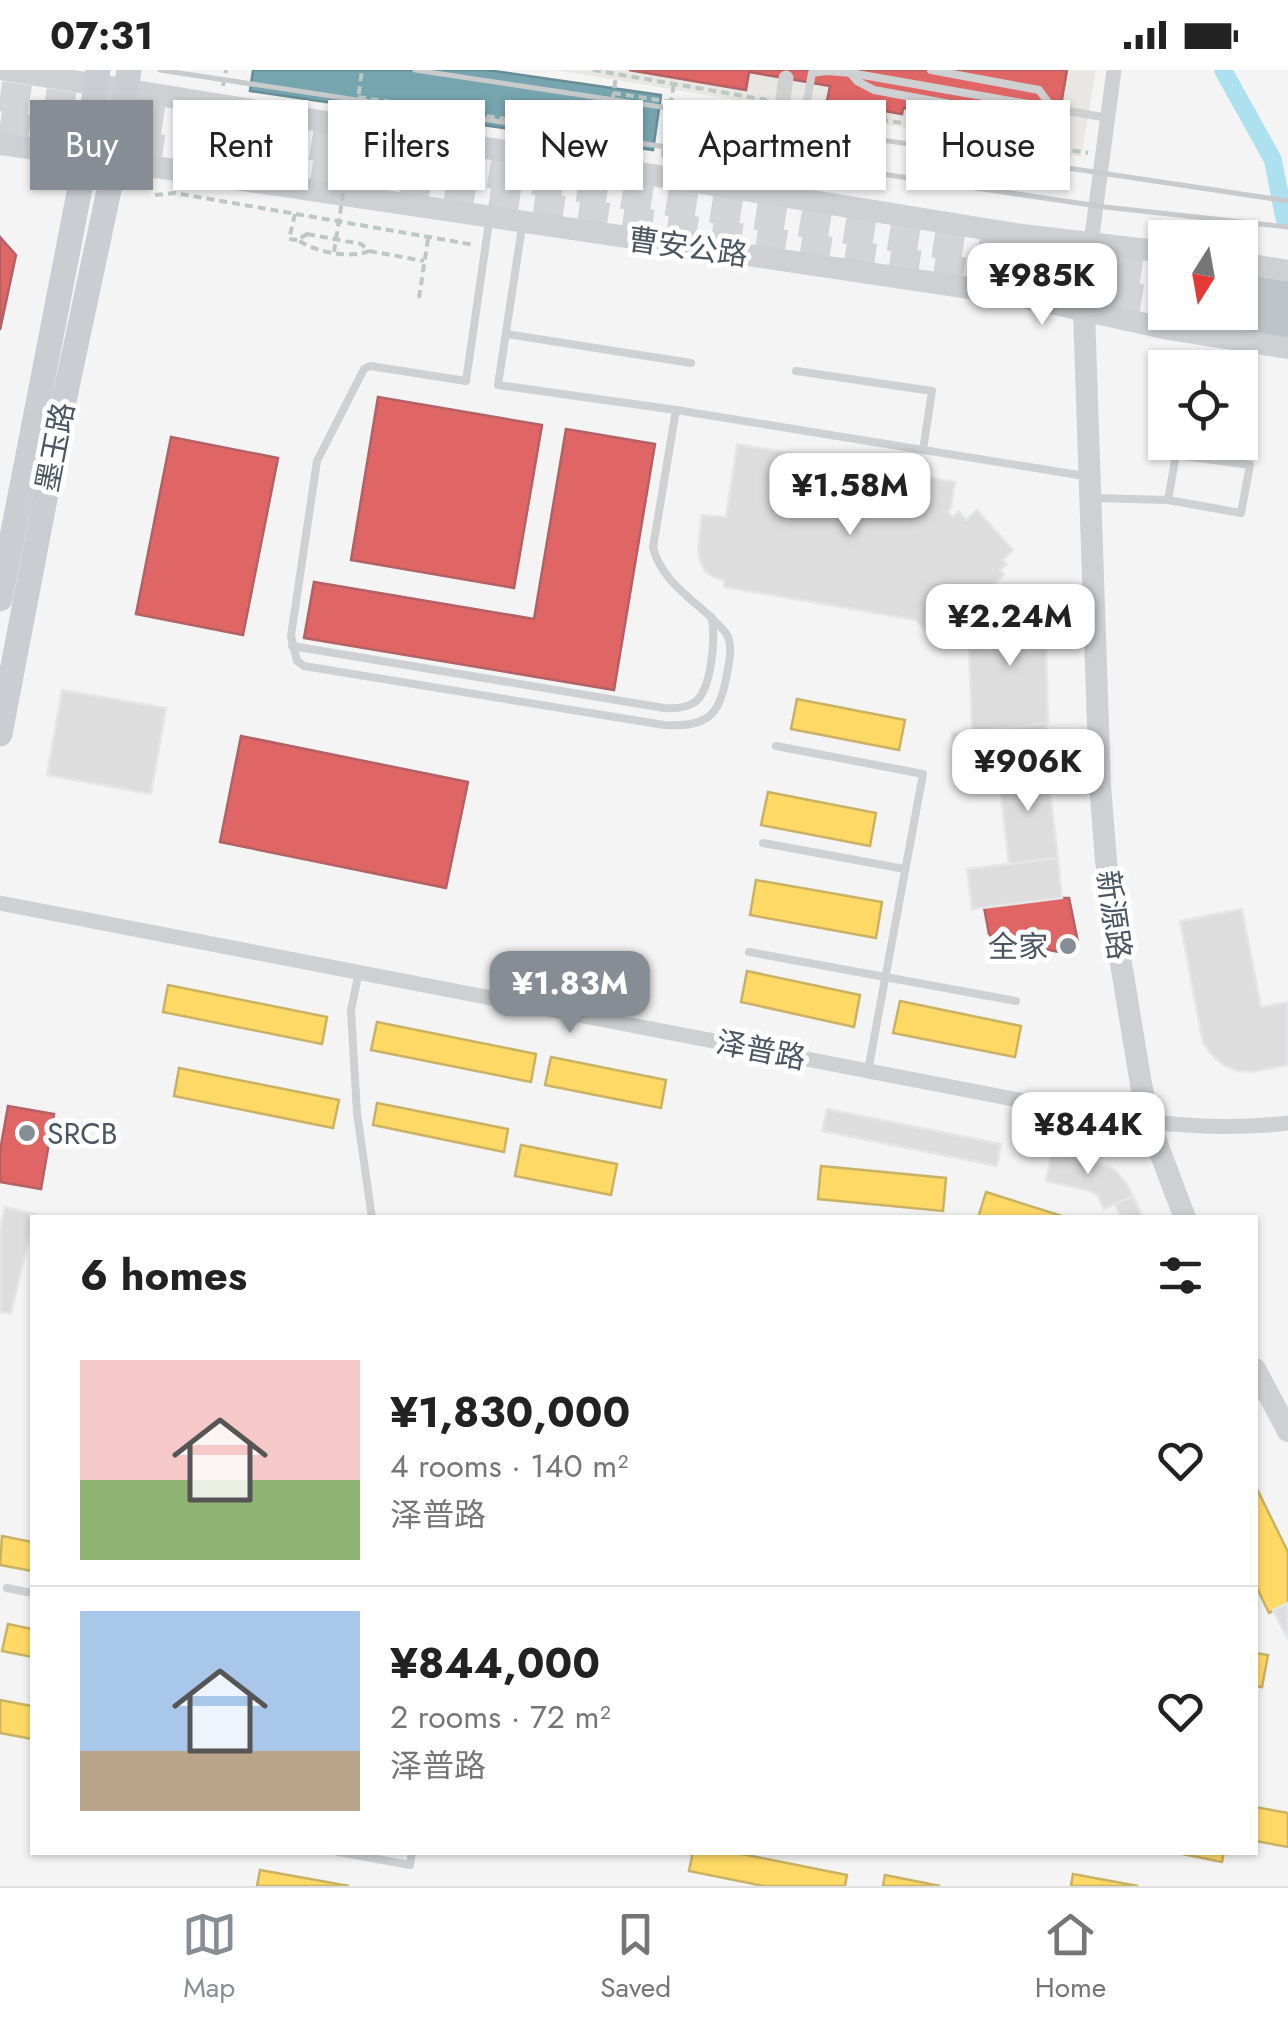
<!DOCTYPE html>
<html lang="en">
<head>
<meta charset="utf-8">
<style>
	body { margin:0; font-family:Jost,"Noto Sans SC",sans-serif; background:#f2f2f2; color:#222; height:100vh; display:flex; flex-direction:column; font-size:38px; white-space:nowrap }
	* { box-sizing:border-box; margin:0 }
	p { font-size:32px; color:#767676 }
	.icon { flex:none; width:55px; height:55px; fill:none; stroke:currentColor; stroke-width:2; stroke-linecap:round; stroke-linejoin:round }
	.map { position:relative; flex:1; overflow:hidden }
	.side { position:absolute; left:30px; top:1145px; width:1228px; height:640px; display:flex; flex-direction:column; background:#fff; border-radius:0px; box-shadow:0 2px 8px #0004 }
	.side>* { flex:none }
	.hud { position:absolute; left:30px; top:30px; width:1230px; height:90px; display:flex; gap:20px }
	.needle { width:65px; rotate:191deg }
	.fabs { position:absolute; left:1148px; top:150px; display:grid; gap:20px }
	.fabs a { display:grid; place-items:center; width:110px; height:110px; border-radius:0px; background:#fff; box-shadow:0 2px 8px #0004; font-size:50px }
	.price { position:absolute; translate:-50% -85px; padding:0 22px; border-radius:20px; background:#fff; color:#222; font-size:32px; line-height:65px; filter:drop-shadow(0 2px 5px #0008) }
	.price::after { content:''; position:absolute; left:50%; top:60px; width:30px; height:22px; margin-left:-15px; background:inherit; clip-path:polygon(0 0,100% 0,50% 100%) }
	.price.selected { background:#868d94; color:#fff }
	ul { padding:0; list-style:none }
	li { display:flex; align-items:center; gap:30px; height:250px; padding:0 50px }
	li+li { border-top:2px solid #e0e0e0 }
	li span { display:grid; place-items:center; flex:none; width:280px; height:200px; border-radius:0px; color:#555 }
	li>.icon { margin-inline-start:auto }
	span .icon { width:120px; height:120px; fill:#fffc; stroke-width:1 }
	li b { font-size:42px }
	h2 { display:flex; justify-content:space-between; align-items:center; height:120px; padding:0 50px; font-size:42px }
	.pill { padding:0 35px; border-radius:0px; background:#fff; box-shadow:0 2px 8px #0004; font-size:35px; line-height:90px }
	.pill.selected { background:#868d94; color:#fff }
	.status { display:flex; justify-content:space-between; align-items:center; height:70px; padding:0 50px; background:#fff; direction:ltr }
	.status svg { height:28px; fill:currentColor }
	.dock { display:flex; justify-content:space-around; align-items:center; height:140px; border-top:2px solid #e0e0e0; background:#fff; font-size:28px; color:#767676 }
	.dock a { display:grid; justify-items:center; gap:5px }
	.dock .selected { color:#868d94 }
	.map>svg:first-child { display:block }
	.commercial { fill:#e8e7e3 }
	.homes { fill:#ffd966; stroke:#c9b264; stroke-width:2.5 }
	.shops { fill:#e06666; stroke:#b36164; stroke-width:2.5 }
	.public { fill:#76a5af; stroke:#698d98; stroke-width:2.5 }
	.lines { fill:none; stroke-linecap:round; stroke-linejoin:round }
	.canal { stroke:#ade1f0; stroke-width:18 }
	.building { fill:#ddddde; stroke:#e5e6e7; stroke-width:2.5 }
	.highway-tunnel { stroke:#d2d4d7; stroke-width:30; stroke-dasharray:30 15; stroke-linecap:butt }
	.highway-casing { stroke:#b9bec3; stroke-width:35 }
	.path { stroke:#bbc8c4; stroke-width:4; stroke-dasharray:8 5; stroke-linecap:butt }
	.lane { stroke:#ced0d2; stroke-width:8 }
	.street { stroke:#ced0d2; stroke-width:15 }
	.secondary { stroke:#ced0d4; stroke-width:22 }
	.primary { stroke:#cacdd1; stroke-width:25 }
	.highway { stroke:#bfc4c9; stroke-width:30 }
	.rail { stroke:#c9cacc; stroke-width:5 }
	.path-bridge { stroke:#bbc8c4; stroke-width:4; stroke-dasharray:8 5; stroke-linecap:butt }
	.poi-dot { fill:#868d94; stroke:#fff; stroke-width:4 }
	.labels { text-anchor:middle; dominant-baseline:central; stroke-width:10; stroke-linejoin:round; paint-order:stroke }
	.street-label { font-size:30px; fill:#4a5661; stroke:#fff }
	.poi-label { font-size:30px; fill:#4a5661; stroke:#fff; text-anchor:end }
</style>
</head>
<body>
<div class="status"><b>07:31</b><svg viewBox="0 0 49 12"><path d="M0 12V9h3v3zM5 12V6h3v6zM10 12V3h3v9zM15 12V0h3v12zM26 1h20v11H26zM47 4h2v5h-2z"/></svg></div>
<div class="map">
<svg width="1288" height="1816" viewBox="0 0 1288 1816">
	<rect width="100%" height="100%" fill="#f4f4f4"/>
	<path class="commercial" d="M556 0H1096L1081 87Z"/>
	<g class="homes">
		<path d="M797 629 905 650 899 680 791 659Z"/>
		<path d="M768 722 876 743 870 776 761 755Z"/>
		<path d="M756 810 882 832 876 868 750 845Z"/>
		<path d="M747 901 860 925 854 957 741 932Z"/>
		<path d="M168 915 327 947 322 974 163 942Z"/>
		<path d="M900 931 1021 956 1015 987 893 963Z"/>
		<path d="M377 952 536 984 531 1012 371 980Z"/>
		<path d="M551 987 666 1010 661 1038 545 1015Z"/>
		<path d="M179 998 339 1030 333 1058 174 1026Z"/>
		<path d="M377 1033 508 1059 504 1082 373 1055Z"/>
		<path d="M521 1075 617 1094 611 1125 515 1106Z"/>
		<path d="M821 1096 946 1108 943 1141 818 1129Z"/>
		<path d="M986 1122 1068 1148H978Z"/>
		<path d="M1255 1415 1288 1482V1533L1269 1543 1255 1514Z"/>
		<path d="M2 1466 32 1472V1501L0 1495Z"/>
		<path d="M8 1554 32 1559V1587L2 1581Z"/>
		<path d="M1255 1583 1268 1585 1262 1617 1255 1616Z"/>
		<path d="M0 1630 32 1636V1669L0 1663Z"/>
		<path d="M1255 1737 1288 1743V1777L1255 1771Z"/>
		<path d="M693 1782H732L847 1805 845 1816H764L689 1801Z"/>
		<path d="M1173 1782H1224L1222 1792Z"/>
		<path d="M260 1800 349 1816H257Z"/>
		<path d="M1073 1804 1138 1816H1071Z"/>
		<path d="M885 1805 940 1816H883Z"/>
	</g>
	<g class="shops">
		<path d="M629 0H1067L1055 70 965 55 966 48 903 38 902 44 827 31 830 16 749 2 746 20Z"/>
		<path d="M0 167 16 185 0 260Z"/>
		<path d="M378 327 542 355 514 518 351 490Z"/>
		<path d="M566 359 655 374 614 620 304 568 314 512 534 549Z"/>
		<path d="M171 367 278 388 243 565 136 544Z"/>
		<path d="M241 666 468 712 446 818 220 772Z"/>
		<path d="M1062 828H1069L1078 872 1074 881 1069 884 994 869 989 864 984 837Z"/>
		<path d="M8 1036 54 1044 41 1119 0 1112V1081Z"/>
	</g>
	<path class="public" d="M253 0H487L661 25 653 80 250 21Z"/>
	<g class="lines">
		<path class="canal" d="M1223 0 1273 90 1284 147"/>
	</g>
	<g class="building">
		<path d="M737 374 955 412 951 438 948 442 953 447 959 441 966 450 977 440 1013 480 1003 490 1007 495 1000 500 1004 505 946 557 942 552 937 557 933 553 925 560 916 550 724 517V510L713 507 705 501 699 488 698 477 702 445 726 447Z"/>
		<path d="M1034 527 1042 529 1045 541 1048 653 972 661 969 580 971 565 1004 537 1019 536Z"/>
		<path d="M62 620 166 638 151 724 47 705Z"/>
		<path d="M1046 654 1050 694 956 704 952 663Z"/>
		<path d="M1047 695 1058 788 1009 794 998 700Z"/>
		<path d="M1058 788 1062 828 972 839 967 799Z"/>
		<path d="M1242 839 1261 937 1288 932V995L1252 1002 1237 1001 1223 995 1212 985 1203 973 1180 851Z"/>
		<path d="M827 1039 1001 1074 997 1096 822 1061Z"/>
		<path d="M1052 1080 1079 1085 1114 1099 1127 1114 1133 1126 1104 1139 1098 1126 1090 1121 1046 1111Z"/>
		<path d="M1133 1126 1143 1148H1122L1115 1134Z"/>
		<path d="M5 1137 35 1144 11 1244 0 1242V1160Z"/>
		<path d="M1288 1533V1570L1273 1540Z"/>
	</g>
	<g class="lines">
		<g class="highway-tunnel">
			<path d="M0 26 1165 209"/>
			<path d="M0 55 1165 233"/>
		</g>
		<g class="highway-casing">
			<g id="highway">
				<path d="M1240 220 1288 228"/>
				<path d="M1227 242 1288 252"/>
			</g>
		</g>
		<g class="path">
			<path d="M593 0 767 30"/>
			<path d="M223 16 226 0"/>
			<path d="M613 23 671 32"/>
			<path d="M358 27 608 64 616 6"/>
			<path d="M819 36 885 46V50"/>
			<path d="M357 37 362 0"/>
			<path d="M816 39 1088 83"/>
			<path d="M181 83 186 48"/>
			<path d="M663 87 674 13"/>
			<path d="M155 125 175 123 475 175"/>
			<path d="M295 144 289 169 298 170"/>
			<path d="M307 164 361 174 369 181C351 189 314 182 298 170Z"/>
			<path d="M369 181 424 191"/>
			<path d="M419 228 428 169"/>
		</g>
		<g class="lane">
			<path d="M931 0 1039 20 1053 39"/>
			<path d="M851 4 857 11 874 20 999 43 1033 46 1049 41"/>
			<path d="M790 126 812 3 826 1 851 3 1108 48"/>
			<path d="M489 152 466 311 370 296 364 299 317 391 291 566 297 591 304 596 664 655C709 657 719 646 727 604 729 593 733 576 727 565 724 559 716 553 711 547"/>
			<path d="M506 264 691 293"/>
			<path d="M796 301 932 321 923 380"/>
			<path d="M676 340 1085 406"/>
			<path d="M1094 428 1168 430 1241 443 1250 395 1176 385 1168 430"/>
			<path d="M292 576 664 638C675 639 686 638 695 632 711 621 717 565 711 547 689 527 660 508 653 477L676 340 498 315 522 157"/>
			<path d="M776 676 923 704 868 1001"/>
			<path d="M763 773 905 799"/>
			<path d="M749 882 1016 931"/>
			<path d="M359 902 351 940 357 1043 372 1148"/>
			<path d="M7 1518 32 1523"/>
			<path d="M338 1782 410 1795 412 1782"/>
		</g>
		<g class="street">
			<path d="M769 125 786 8"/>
			<path d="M1091 173 1114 0"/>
			<path d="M0 833 1091 1044C1157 1054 1221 1061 1288 1053"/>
		</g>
		<g class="secondary">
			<path d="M5 0 1022 165 1165 182"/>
			<path d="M0 74 1010 224 1168 259 1288 278"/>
			<path d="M1091 173 1084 241 1100 715 1106 791 1117 869 1141 1014 1149 1053 1185 1148"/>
			<path d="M1240 193 1288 201"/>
			<path d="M1255 1299 1288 1361"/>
		</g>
		<g class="primary">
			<path d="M0 529 86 87 98 0"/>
			<path d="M0 664 61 345 115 92 129 0"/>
		</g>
		<use href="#highway" class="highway"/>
		<g class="rail">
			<path d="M160 0 699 82 868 102 1105 137 1288 157"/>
			<path d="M415 0 1288 131"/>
		</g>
		<path class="path-bridge" d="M334 182 356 42"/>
	</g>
	<g class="poi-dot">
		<circle cx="1068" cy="876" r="10"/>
		<circle cx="27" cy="1063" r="10"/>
	</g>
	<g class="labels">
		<g class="street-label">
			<text transform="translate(688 177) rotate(8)">曹安公路</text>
			<text transform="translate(55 377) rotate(-79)">墨玉路</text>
			<text transform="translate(1114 845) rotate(82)">新源路</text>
			<text transform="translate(761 980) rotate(11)">泽普路</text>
		</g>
		<g class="poi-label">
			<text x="1048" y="876">全家</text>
			<text x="47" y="1063" text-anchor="start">SRCB</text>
		</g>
	</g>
</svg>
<div class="fabs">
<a><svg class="needle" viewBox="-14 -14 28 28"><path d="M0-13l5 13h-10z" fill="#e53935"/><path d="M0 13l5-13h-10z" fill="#767676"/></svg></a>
<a><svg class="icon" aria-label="locate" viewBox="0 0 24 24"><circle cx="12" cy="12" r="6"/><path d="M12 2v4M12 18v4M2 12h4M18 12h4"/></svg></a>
</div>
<b class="price" style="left:1042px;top:258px">¥985K</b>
<b class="price" style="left:850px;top:468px">¥1.58M</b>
<b class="price" style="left:1010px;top:599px">¥2.24M</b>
<b class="price" style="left:1028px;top:744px">¥906K</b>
<b class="price selected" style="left:570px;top:966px">¥1.83M</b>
<b class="price" style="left:1088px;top:1107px">¥844K</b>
<div class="hud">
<a class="pill selected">Buy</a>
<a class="pill">Rent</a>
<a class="pill">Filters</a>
<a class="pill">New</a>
<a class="pill">Apartment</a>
<a class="pill">House</a>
</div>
<section class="side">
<h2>6 homes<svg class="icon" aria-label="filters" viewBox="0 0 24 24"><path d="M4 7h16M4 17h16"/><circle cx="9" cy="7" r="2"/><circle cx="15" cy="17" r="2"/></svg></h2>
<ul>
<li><span style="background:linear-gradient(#f6c9c9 60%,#8fb573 0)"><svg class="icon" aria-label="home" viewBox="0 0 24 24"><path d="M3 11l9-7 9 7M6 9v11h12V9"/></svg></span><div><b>¥1,830,000</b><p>4 rooms · 140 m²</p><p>泽普路</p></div><svg class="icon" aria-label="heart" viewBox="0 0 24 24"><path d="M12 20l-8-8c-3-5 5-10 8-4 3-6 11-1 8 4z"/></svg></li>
<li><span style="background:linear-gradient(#a9c7e8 70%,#b9a48a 0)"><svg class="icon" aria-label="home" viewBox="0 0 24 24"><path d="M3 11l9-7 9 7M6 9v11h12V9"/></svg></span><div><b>¥844,000</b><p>2 rooms · 72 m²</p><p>泽普路</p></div><svg class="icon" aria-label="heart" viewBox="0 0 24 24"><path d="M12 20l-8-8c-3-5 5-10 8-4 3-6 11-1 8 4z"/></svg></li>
</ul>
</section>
</div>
<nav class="dock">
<a class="selected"><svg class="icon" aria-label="map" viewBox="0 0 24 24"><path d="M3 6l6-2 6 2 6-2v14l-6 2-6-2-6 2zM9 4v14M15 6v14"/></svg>Map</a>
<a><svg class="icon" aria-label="saved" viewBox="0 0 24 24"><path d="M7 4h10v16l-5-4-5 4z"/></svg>Saved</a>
<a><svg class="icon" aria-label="home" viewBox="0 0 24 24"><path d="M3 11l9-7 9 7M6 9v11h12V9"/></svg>Home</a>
</nav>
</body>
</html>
